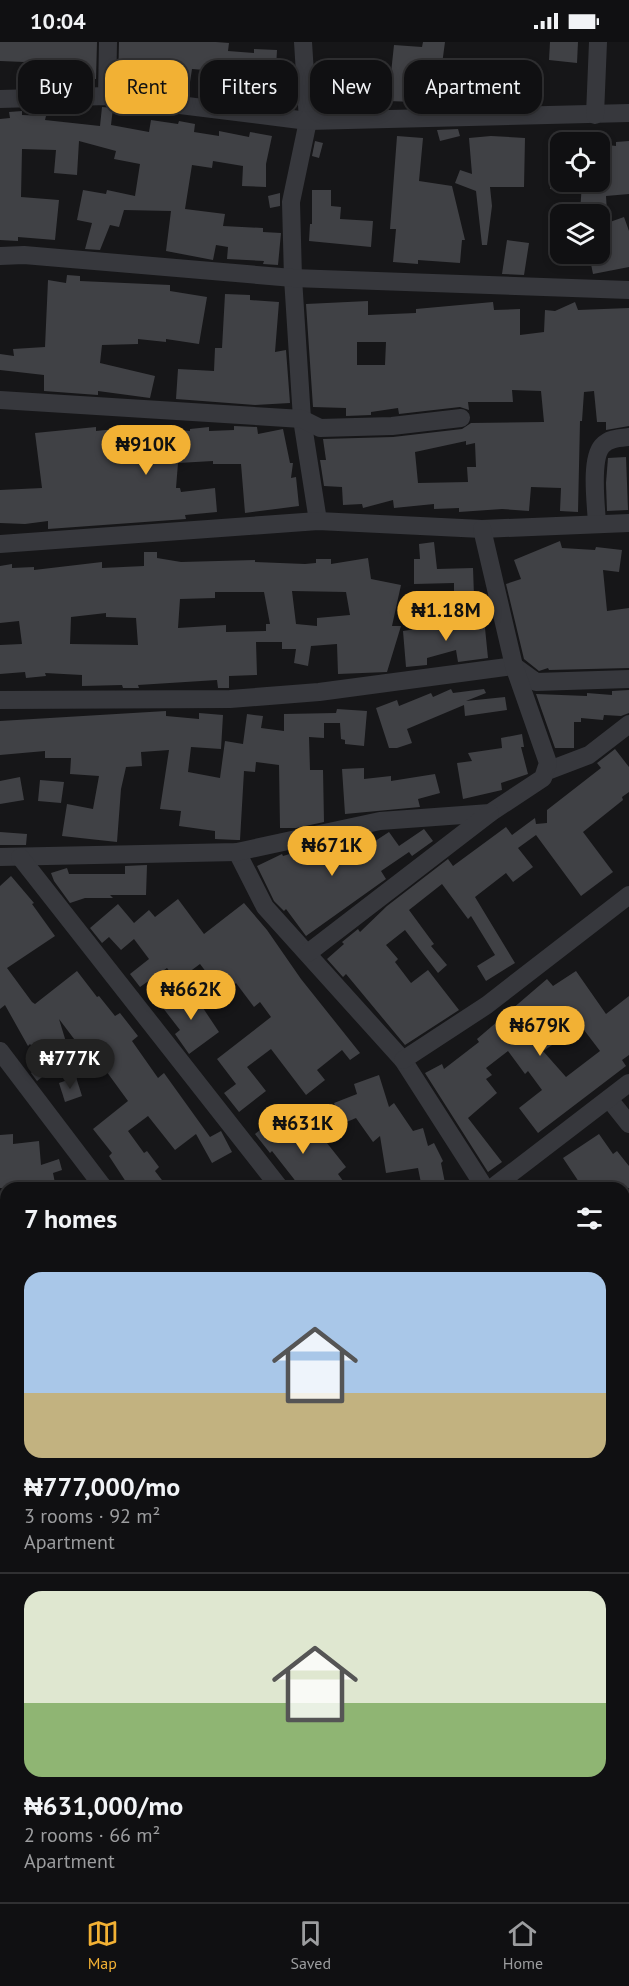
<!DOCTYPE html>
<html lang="en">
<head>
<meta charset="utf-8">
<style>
	body { margin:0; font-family:"PT Sans",sans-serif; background:#1e1e20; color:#f1f3f6; height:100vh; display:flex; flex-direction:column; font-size:22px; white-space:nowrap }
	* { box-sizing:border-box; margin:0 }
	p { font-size:20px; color:#9c9d9f }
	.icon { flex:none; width:33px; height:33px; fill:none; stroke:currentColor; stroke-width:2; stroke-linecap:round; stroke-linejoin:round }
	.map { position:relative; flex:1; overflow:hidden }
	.side { position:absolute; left:0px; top:1140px; width:630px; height:720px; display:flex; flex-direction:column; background:#101012; border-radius:18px 18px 0 0; box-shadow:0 3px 9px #0003,0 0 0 2px #303032 }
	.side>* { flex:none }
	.hud { position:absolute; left:18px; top:18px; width:594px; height:54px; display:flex; gap:12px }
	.controls { position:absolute; left:550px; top:90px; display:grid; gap:12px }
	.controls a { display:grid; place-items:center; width:60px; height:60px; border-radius:12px; background:#101012; box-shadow:0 3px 9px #0003,0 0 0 2px #303032; font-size:30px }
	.price { position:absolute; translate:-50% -51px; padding:0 14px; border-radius:21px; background:#f2b134; color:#111; font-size:20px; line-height:39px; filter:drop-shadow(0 2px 3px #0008) }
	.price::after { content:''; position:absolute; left:50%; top:36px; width:18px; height:14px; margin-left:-9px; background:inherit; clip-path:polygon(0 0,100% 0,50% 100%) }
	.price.current { background:#222; color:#fff }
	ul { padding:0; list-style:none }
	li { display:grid; align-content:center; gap:12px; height:318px; padding:0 24px }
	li+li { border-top:2px solid #303032 }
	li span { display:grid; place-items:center; height:186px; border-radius:18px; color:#555 }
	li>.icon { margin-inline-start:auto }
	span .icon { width:108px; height:108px; fill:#fffc; stroke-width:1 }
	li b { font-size:26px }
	h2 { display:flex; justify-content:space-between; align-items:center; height:72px; padding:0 24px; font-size:26px }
	.tag { padding:0 21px; border-radius:18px; background:#101012; box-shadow:0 3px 9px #0003,0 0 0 2px #303032; font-size:21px; line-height:54px }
	.tag.current { background:#f2b134; color:#111 }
	.status { display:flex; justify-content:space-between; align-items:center; height:42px; padding:0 30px; background:#101012; direction:ltr }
	.status svg { height:16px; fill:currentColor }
	.tabs { display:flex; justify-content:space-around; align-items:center; height:84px; border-top:2px solid #303032; background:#101012; font-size:16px; color:#9c9d9f }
	.tabs a { display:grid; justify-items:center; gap:3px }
	.tabs .current { color:#f2b134 }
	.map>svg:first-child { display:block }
	.water { fill:#2c353c }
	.building { fill:#404145; fill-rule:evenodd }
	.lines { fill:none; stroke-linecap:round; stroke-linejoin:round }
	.minor { stroke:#37383d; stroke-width:18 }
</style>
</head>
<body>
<div class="status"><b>10:04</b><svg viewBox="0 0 49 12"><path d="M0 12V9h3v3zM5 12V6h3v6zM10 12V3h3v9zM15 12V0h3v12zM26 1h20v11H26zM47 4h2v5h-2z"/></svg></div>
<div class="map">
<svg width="629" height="1860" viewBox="0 0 629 1860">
	<rect width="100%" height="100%" fill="#161618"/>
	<path class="water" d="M0 1636 6 1637V1744L0 1745Z"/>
	<g class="building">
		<path d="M0 0H97L96 37H64L63 44H47L49 21 0 19Z"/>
		<path d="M119 0H216L229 1 228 9 254 11V7L277 8 275 45 252 44V41L229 38 230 30 192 27 188 53 118 43Z"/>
		<path d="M423 0H445L441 30 465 32V20L529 24 527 62H474V52L416 45 415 60 388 59 394 3 422 5Z"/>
		<path d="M550 0H578L577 21 549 18Z"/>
		<path d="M102 65 113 66 111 83 149 90 151 78 178 82 179 79 195 82 194 90 219 94V89L249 95 250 90 272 94 266 122V145L242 144 243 124 213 119 212 126 192 123 185 167 225 172 223 184 263 186V190L281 191 278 223 263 222 264 219 227 217 228 205 216 203 213 218 166 209 171 169 124 168 119 185 110 183 100 208 85 207 92 181 77 178 83 148 106 152 107 148 135 154 140 122 114 117 116 109 79 99 77 133 54 131 56 108 22 107 21 155 59 158 55 198 18 195V199L0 198V77L10 76 9 70 22 69V73L46 74 45 78 100 84Z"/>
		<path d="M458 87 460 94 440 99 437 88Z"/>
		<path d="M397 94 423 96 419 139 452 144 465 198H462L460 221 418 218V222L393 220 396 187H390Z"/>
		<path d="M491 94 525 96 524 145H490L492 164 487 203H482L476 149 455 141 460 128 472 132 469 96Z"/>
		<path d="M315 99 323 101 319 116 312 114Z"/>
		<path d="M629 99V152L606 154 607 171H580L582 140H600V102L616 104V100Z"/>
		<path d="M553 115 561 116V148L550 147Z"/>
		<path d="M312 148H331V164L341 165 340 177 373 179 371 205 309 199 310 182H312Z"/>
		<path d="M280 151V164L270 166 268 154Z"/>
		<path d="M624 175 629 189V225L593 232 589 212H600V192L610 190 607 181Z"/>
		<path d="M507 198 529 201 524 233 502 232Z"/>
		<path d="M67 233 80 234V239L170 243V249L207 255 199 302 166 297V300L138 297V302L102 303 100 321 155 334 150 356 98 349V353L44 349V333L0 328V312L14 314 13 307 45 305 48 238 66 241Z"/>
		<path d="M225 252 250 253V258L279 260 275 310 286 308 290 361 255 363 176 357 178 327 214 329 215 306H222Z"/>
		<path d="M368 259V273L416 271V267L493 260 494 268 520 267V293L544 290 545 268 555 269 575 260 578 268 629 266V384L606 388V380H597L594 349 584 350 582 379H580L578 470 560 469 561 446 531 445 529 469 502 467 459 470V466L434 467V462L394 466 393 458 363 466 362 462 343 463 342 445 324 444 320 418H326L323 397 393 395 462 387 471 381 544 380 541 349 512 348 513 360H468L469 368 460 365 399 372 398 366 371 370V373L346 374V366L313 365 306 262ZM357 300H386L385 323H357ZM466 399V403L475 401 476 425H467L468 440 418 441 415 410Z"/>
		<path d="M234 384 257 385 258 392 283 387 290 421H293L291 436 296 435 299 464 245 471 241 422H213V419L178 421 176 446H180L181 450 215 446 217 470 185 473 186 477 48 487V479L25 482 0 481V448L42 446 35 391 96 385V389L135 385 190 389V387L209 385V389L234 388Z"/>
		<path d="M626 415 628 468 607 469 606 441 608 416Z"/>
		<path d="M560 499 562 506 595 508 596 505 622 508 619 530 603 528 607 569 629 566V626L549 628 548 626 539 629 524 617 506 542 521 537 514 518Z"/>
		<path d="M434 500 437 527 473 526 474 554 454 555V541L414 542V517H420L419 502Z"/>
		<path d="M144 510H157V516L181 520 255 518V520L305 522 316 521V517H331V522L368 516 371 537 401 543 392 584H401L387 630 338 632 337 602 311 604 308 624 294 621 296 607H282V600H256L257 633 229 634V646H218L217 638 138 643 139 646H123L122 643 82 644V633L45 631 46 634 26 636 25 630 0 632V603L22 602 19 579 0 581V524L12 522V526L34 525V528L102 520V526L144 524ZM292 549 346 550 350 573 317 576V584L296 582ZM215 550H264L270 582H266V589L226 590V583L178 586 180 557 215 556ZM106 571V575L136 576 138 603 70 602 71 575Z"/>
		<path d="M484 576 488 616 458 620 456 608 427 616V623L406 625 403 589Z"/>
		<path d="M451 647 453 651 484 647 486 651 466 659 505 655 507 668 465 674 464 663 407 687 412 701 397 706H389L376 666 397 658 399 664 431 651 433 655Z"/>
		<path d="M629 648V671L621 674 604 673 603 678 581 676V680H574V706H555L536 652 587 654V651L612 653V649Z"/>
		<path d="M337 667 367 669 364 704 345 702V698L341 697 340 681H324V696L309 695 310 728H323L324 780 296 786H280L279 723 256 720 255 730 244 729 240 798H237L215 797V789L179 784 181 769 160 767 169 708 141 710 142 724 126 725 121 747 117 800 62 794 67 762 93 767 99 734 70 732 71 716H45V709L0 713V679L166 669V674L199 677V671L223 673 221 707 191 705 188 730 220 736 225 699 243 702 247 672 263 674 261 686 284 689V672L336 671Z"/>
		<path d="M522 692 524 705H521L528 732 501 741 502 748 463 757 457 721 472 719 468 711 502 706 501 696Z"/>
		<path d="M615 707 629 725V750L622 755 623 758 583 790 613 830 581 854 536 793 518 806 533 825 513 840 506 831 475 855 515 921 486 939 477 924 495 913 471 874 468 877 442 842 409 868 434 902 431 904 447 923 438 931 405 888 386 903 398 917 395 920 411 941 428 928 459 968 405 1003 346 932 343 935 327 917 344 902 342 900 358 887 360 890 387 864 448 817 453 824 506 785 512 793 535 776 536 782 547 781V768L601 726 597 721Z"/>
		<path d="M364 726V737L391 734V739L435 732 440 751 418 757 420 765 345 772 342 727Z"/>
		<path d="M20 735 24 758 0 762V739Z"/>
		<path d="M40 738 64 740 61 761 38 759Z"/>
		<path d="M424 787 433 799 412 814 409 810 381 829 386 837 306 894 286 867 284 869 274 859 257 824 282 812 283 814 316 804 318 810 339 800 344 809 362 799 366 805 389 790 399 804Z"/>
		<path d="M0 790 27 792 26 803H0Z"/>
		<path d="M147 823 146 853H110L113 856H85L70 861 54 839 51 831 67 826 69 832H125V824Z"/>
		<path d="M11 834 34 861 32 862 55 894 7 926 32 960 35 962 77 929 97 955 99 954 115 974 120 971 138 994 132 999 158 1036 164 1031 210 1095 221 1089 232 1110 212 1121 196 1092 175 1108 148 1074 128 1089 144 1111 147 1109 159 1125 155 1129 168 1146H130L109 1114 112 1111 93 1087 128 1059 101 1022 96 1026 59 977 70 1013 37 1039 31 1031 44 1019 30 1002 28 1004 5 963 0 967V844Z"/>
		<path d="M178 857 204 892 244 861 267 888 301 937 360 1011 350 1018 342 1008 317 1028 325 1038 306 1053 271 1007 247 1025 266 1049 239 1070 224 1051 236 1042 217 1017 271 975 260 960 254 965 236 941 230 946 223 938 216 943 200 922 177 939 167 926 140 945 130 932 149 917 134 897 121 908 109 895 102 901 90 886 118 862 134 881 149 868 155 875Z"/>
		<path d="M576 929 606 972 629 954V1013L622 1018 626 1024 538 1091 519 1066 542 1048 528 1029 525 1032 508 1009 486 1026 492 1033 486 1037 497 1051 468 1076 502 1120 488 1130 425 1031 442 1022 444 1027 479 1000 477 997 547 937 553 944ZM581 984 600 1009 566 1035 543 1009Z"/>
		<path d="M189 945 219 990 189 1012 175 992 180 988 163 966Z"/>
		<path d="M379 1033 389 1065 394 1061 413 1089 423 1086 428 1104 434 1101 443 1119 441 1121 446 1146H422L418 1126 386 1131 380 1094 373 1100 356 1076 342 1082 334 1061 357 1052 354 1042Z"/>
		<path d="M76 1035 82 1054 65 1060 59 1041Z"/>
		<path d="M282 1070 307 1101 319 1091 346 1125 338 1132 348 1146H301L272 1109 270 1111 255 1092Z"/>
		<path d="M13 1092V1102L39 1099 41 1123 59 1117 62 1128 53 1131 56 1146H0V1093Z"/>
		<path d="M599 1092 613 1112 617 1109 629 1124V1146H583L563 1116Z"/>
	</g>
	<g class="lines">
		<g class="minor">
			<path d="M303 0 308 79 291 160 293 236 302 377 318 479"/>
			<path d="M107 54 108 0"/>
			<path d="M0 57 107 54 308 79 629 71"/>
			<path d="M595 73 598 0"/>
			<path d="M0 214 24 213 293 236 629 248"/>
			<path d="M0 358 302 377 320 386 392 384 461 376"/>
			<path d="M597 481C596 462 590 418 602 404 609 396 620 396 629 395"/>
			<path d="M0 502 318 479 482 487 629 481"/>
			<path d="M0 658 230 657 319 650 514 624 536 640 629 637"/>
			<path d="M547 729 589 713 629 682"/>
			<path d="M237 810 265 865 403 1018 485 1146"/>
			<path d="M0 815 237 810 380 779 490 771 543 736 548 721 514 624 482 487"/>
			<path d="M20 815 280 1146"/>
			<path d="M308 911 490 771"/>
			<path d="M0 1009 104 1146"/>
			<path d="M403 1018 487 963 629 853"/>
			<path d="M609 1057 629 1082"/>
			<path d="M492 1146 629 1041"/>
			<path d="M0 1189 6 1188"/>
			<path d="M0 1268V1299"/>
			<path d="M624 1338 629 1344"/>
			<path d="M0 1377 6 1376"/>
			<path d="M0 1512 6 1511"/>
			<path d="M0 1791 6 1789"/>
			<path d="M624 1791 629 1795"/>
			<path d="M604 1854 609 1860"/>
			<path d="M479 1860 480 1854"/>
		</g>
	</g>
</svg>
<div class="controls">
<a><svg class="icon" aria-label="locate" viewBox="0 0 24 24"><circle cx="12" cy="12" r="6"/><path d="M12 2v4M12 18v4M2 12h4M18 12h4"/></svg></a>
<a><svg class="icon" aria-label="layers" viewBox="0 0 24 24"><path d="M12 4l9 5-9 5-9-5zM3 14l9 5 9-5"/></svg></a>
</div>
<b class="price" style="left:146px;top:434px">₦910K</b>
<b class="price" style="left:446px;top:600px">₦1.18M</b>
<b class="price" style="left:332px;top:835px">₦671K</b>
<b class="price" style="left:191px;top:979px">₦662K</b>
<b class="price" style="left:540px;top:1015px">₦679K</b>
<b class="price current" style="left:70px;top:1048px">₦777K</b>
<b class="price" style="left:303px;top:1113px">₦631K</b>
<div class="hud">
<a class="tag">Buy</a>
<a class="tag current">Rent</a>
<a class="tag">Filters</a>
<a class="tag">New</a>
<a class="tag">Apartment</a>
</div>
<section class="side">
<h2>7 homes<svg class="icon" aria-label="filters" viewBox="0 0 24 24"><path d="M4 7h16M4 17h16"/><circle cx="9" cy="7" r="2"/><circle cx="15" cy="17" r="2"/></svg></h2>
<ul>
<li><span style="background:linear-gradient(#a9c7e8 65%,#c2b280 0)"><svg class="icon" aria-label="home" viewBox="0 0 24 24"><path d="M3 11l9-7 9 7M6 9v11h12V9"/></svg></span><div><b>₦777,000/mo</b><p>3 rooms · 92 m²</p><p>Apartment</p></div></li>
<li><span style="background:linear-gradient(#dfe7d0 60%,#8fb573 0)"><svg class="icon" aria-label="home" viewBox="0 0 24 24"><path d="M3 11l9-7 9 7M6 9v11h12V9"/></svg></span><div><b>₦631,000/mo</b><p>2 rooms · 66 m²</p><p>Apartment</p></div></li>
</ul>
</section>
</div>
<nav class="tabs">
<a class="current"><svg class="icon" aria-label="map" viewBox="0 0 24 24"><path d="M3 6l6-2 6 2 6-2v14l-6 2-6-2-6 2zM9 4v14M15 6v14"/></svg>Map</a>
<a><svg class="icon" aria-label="saved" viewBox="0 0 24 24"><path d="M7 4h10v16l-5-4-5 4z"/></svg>Saved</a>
<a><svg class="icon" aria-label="home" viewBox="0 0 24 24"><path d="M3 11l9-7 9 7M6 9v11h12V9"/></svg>Home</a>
</nav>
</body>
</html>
